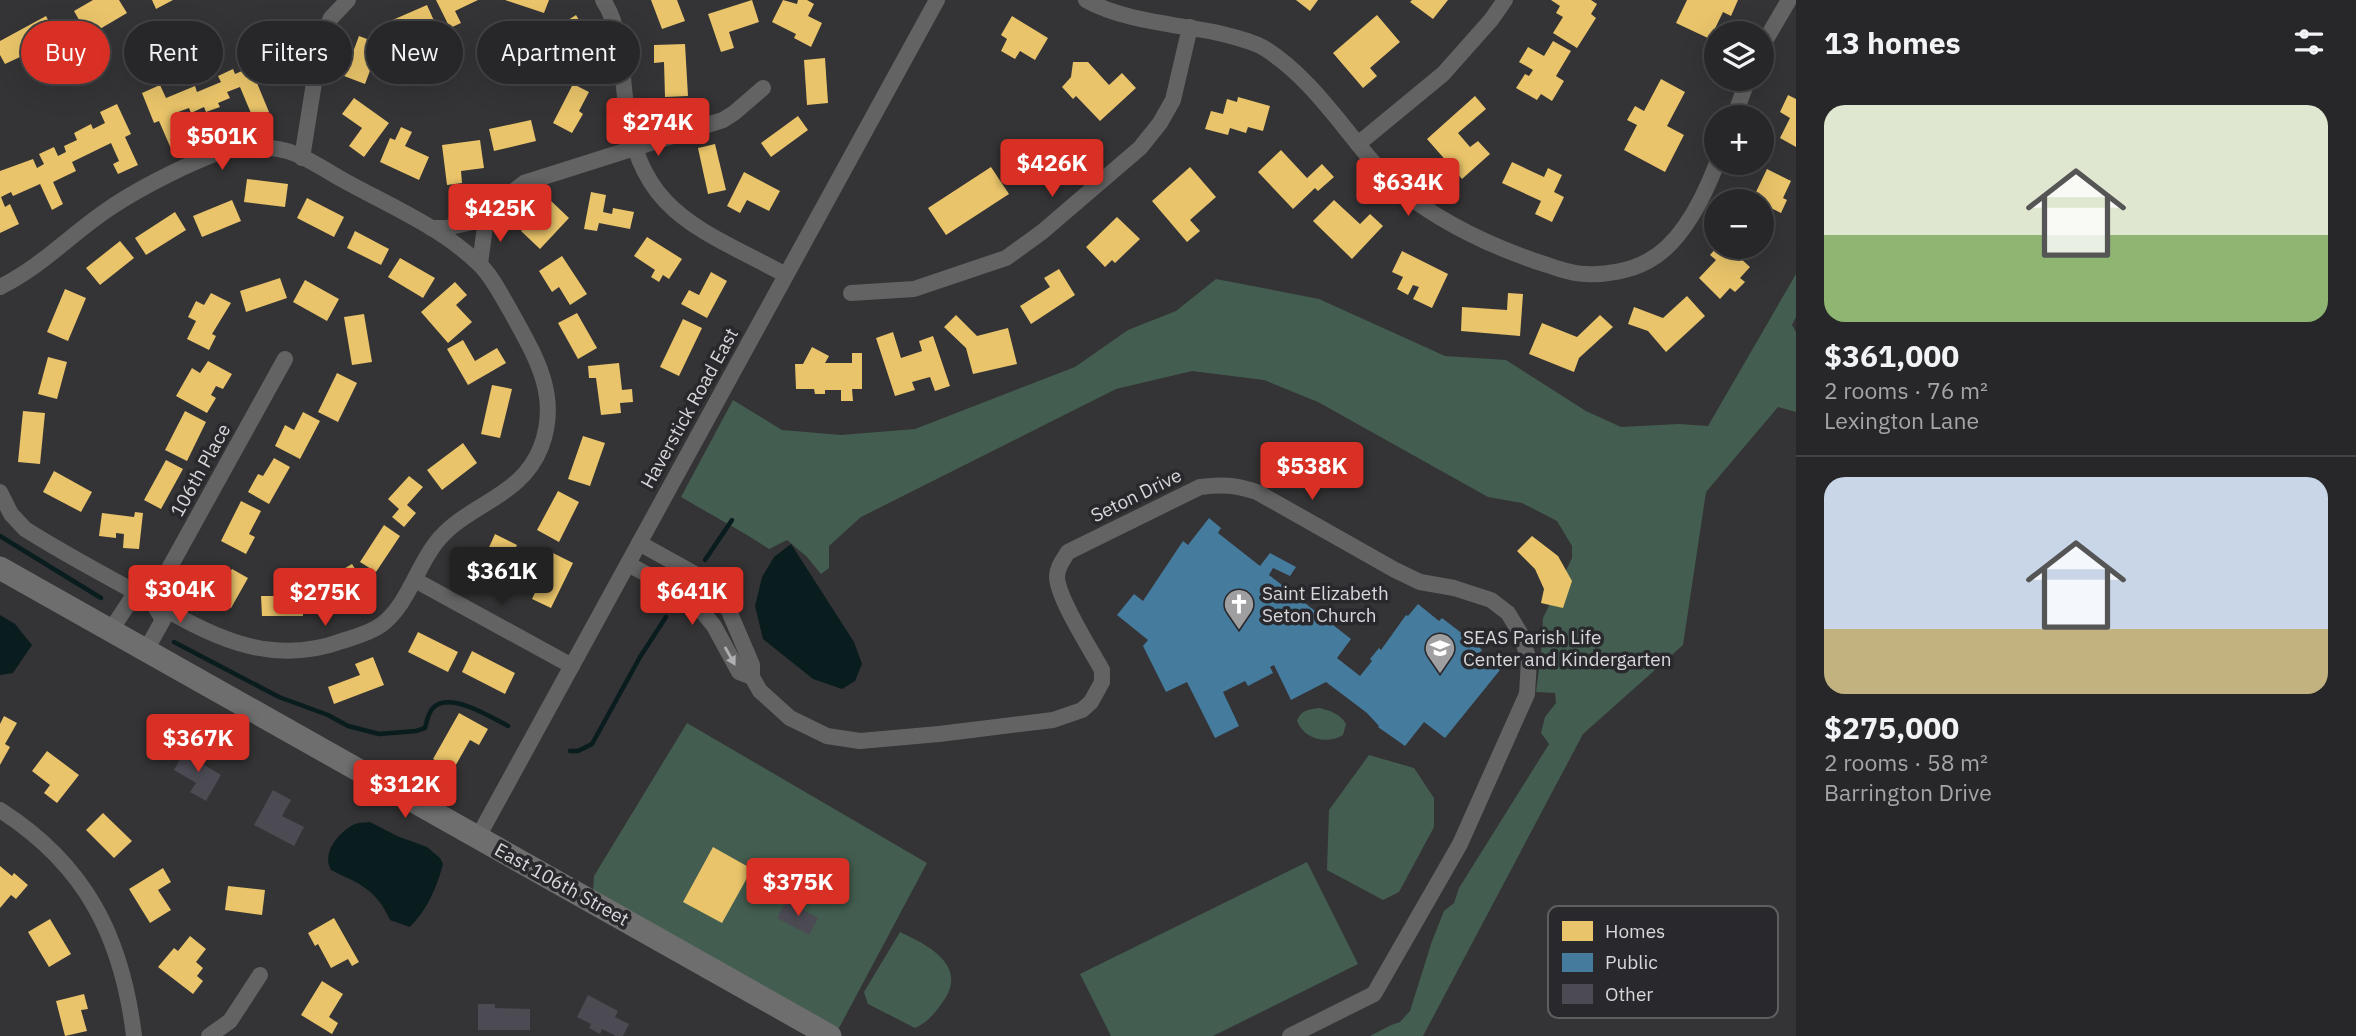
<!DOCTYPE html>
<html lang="en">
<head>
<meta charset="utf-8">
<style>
	body { margin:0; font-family:"IBM Plex Sans",sans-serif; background:#333234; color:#f1f3f6; height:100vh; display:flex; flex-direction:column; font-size:26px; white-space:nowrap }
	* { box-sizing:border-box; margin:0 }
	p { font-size:23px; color:#a4a5a8 }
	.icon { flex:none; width:38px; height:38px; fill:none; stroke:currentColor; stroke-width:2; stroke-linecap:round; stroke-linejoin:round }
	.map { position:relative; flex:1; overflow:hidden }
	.panel { display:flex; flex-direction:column; background:#272628; width:560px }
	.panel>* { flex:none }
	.guide { position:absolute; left:21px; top:21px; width:665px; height:63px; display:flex; gap:14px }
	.fabs { position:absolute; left:1704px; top:21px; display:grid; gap:14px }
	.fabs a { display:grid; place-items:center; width:70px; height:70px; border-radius:50%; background:#272628; box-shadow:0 7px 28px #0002,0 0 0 2px #434345; font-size:35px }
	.price { position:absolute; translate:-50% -60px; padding:0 16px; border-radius:7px; background:#d93025; color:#fff; font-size:23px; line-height:46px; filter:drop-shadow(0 2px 4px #0008) }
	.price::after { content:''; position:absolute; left:50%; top:42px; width:21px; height:16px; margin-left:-10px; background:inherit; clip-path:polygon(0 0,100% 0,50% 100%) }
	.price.current { background:#222; color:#fff }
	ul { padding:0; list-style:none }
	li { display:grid; align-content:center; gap:14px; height:371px; padding:0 28px }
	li+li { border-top:2px solid #434345 }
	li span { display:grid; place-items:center; height:217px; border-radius:21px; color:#555 }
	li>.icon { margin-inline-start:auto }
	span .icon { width:126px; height:126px; fill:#fffc; stroke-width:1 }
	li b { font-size:30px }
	h2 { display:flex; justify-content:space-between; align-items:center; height:84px; padding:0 28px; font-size:30px }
	.tag { padding:0 24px; border-radius:32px; background:#272628; box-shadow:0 7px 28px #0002,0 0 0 2px #434345; font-size:24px; line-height:63px }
	.tag.current { background:#d93025; color:#fff }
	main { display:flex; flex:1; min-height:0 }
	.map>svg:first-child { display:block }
	.green { fill:#435e50 }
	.water { fill:#091c1e }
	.homes { fill:#e9c46a }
	.public { fill:#457b9d }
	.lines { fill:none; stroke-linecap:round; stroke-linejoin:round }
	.stream { stroke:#091c1e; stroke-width:4.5 }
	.building { fill:#4c4a53 }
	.street { stroke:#646363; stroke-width:16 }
	.secondary { stroke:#6f6e6e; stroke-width:23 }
	.oneway { fill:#afaeb0 }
	.labels { text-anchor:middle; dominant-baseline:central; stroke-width:7; stroke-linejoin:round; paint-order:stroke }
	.street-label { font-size:19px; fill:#d8d7da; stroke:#29282c }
	.poi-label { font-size:19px; fill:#d8d7da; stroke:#29282c; text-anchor:start }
	.key { fill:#29282c; stroke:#5e5d60; stroke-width:2 }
	.key-label { font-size:19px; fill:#d8d7da }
</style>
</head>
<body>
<main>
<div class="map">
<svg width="1796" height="1036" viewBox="0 0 1796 1036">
	<rect width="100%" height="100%" fill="#343335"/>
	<g class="green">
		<path d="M1796 274V317L1792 325 1796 332V412L1778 407 1706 492 1683 645 1583 734 1423 1036H1370L1391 1025 1400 1022 1410 1011 1432 941 1444 911 1454 903 1459 888 1549 744 1541 733 1545 717 1556 703 1555 693 1536 692 1541 654 1543 618 1572 558V546L1557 521 1522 503 1488 497 1318 402 1264 380 1192 371 1116 389 861 517 829 546V568L821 574 807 557 787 540 769 549 747 535 681 497 733 400 782 430 841 435 915 429 1075 367 1128 330 1176 311 1216 279 1319 299 1445 356 1506 360 1586 411 1621 427 1679 424 1708 426Z"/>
		<path d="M1320 708C1331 711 1340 714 1346 724L1343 735C1326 745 1304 739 1297 721 1301 710 1309 709 1320 708Z"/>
		<path d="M687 723 927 863 839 1028 593 893 594 876Z"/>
		<path d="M1369 755 1414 768 1434 798V827L1399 892 1383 900 1327 870 1329 810Z"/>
		<path d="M1307 862 1358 964 1213 1036H1111L1080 974Z"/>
		<path d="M900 932C928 945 970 966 942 1003 934 1014 928 1022 915 1028L868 1004 864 992Z"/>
	</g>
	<g class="water">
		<path d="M791 544 854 642 862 664 855 681 842 689 813 679 763 639 755 606 762 577 774 557Z"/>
		<path d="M0 615 15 624 32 645 13 673 0 675Z"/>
		<path d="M370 822 397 836 427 847 440 858 443 864C437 887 427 910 410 927L390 920C376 889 360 884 331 870 322 853 337 834 353 825 358 822 364 823 370 822Z"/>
	</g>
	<g class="homes">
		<path d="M93 0H119L127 13 88 36 74 11Z"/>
		<path d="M152 0H173L156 9Z"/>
		<path d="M436 0H478L455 11 461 23 450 28Z"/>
		<path d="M505 0H549L544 13Z"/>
		<path d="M651 0H677L685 21 662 29Z"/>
		<path d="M752 0 759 22 729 32 734 48 721 52 708 14Z"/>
		<path d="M783 0 797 4 798 0H807L814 4 808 16 822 23 811 47 794 38 796 34 772 22Z"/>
		<path d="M1296 0H1318L1310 11Z"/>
		<path d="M1412 0H1448L1433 19 1410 2Z"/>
		<path d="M1551 0H1591L1597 4 1591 14 1596 18 1577 48 1553 33 1563 17 1556 13 1560 6Z"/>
		<path d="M1687 0H1738L1731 16 1723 12 1710 39 1676 23Z"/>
		<path d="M427 5 435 23 395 40 388 22Z"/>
		<path d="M576 15 584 28 568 38 585 65 566 77 541 37Z"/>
		<path d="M1377 15 1400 42 1370 68 1377 76 1363 88 1333 53Z"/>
		<path d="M46 16 63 49 26 69 20 57 5 64 0 55V41Z"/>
		<path d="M1012 16 1048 38 1035 60 1020 51 1015 59 1001 51 1007 39 1001 35Z"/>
		<path d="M291 25 299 45 284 51 287 59 262 69 266 79 257 83 269 112 253 118 240 87 227 92 230 98 218 103 220 107 206 112 204 107 191 113 189 108 178 112 183 123 189 121 192 128 186 131 191 143 172 151 159 121 154 123 142 93 160 85 166 98 195 86 197 92 221 82 218 76 233 69 235 74 242 71 240 66 251 61 253 66 260 63 253 49 276 39 273 33Z"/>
		<path d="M359 36 380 44 365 84 344 76Z"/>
		<path d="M1553 41 1571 51 1556 76 1564 81 1552 101 1541 94 1537 100 1516 88 1525 74 1529 76 1533 70 1519 62 1528 47 1544 56Z"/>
		<path d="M685 44 688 96 665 97 664 62 654 63V45Z"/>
		<path d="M825 58 828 103 807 105 804 60Z"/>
		<path d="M1073 62H1088L1109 85 1122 73 1136 88 1100 121 1076 96 1073 99 1062 87 1071 77Z"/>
		<path d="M1661 79 1685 92 1667 126 1684 135 1665 172 1624 150 1637 125 1627 120 1635 106 1644 111Z"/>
		<path d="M573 84 589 92 579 111 583 114 572 133 553 123Z"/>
		<path d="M1788 95 1796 99V147L1780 138 1790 118 1780 112Z"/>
		<path d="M1475 96 1486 109 1458 133 1470 147 1478 141 1490 154 1462 179 1427 139Z"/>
		<path d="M1238 97 1270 106 1263 131 1248 127 1246 133 1230 128 1228 135 1205 129 1211 111 1223 114 1227 99 1237 102Z"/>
		<path d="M354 98 389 123 364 157 349 146 362 128 342 114Z"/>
		<path d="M117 104 131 134 125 137 138 165 118 174 113 164 119 161 111 143 72 162 76 171 53 182 63 204 52 210 40 184 13 196 11 192 1 197 5 207 10 204 19 224 0 233V171L33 159 37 168 44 164 39 154 54 147 58 156 66 152 64 146 77 140 74 133 91 124 93 129 105 123 100 112Z"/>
		<path d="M798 116 808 130 771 157 761 143Z"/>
		<path d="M531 120 536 141 494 151 489 129Z"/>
		<path d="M401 127 412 132 405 146 429 157 419 180 380 162 390 138 395 140Z"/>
		<path d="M480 140 484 168 461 171 462 183 447 185 442 145Z"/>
		<path d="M715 144 726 190 708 194 698 148Z"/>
		<path d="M1281 150 1307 178 1322 164 1334 177 1318 191 1315 188 1293 209 1258 172Z"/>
		<path d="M1512 162 1544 177 1548 168 1562 175 1554 192 1564 197 1552 222 1535 214 1541 201 1502 183Z"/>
		<path d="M991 167 1009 194 946 235 928 208Z"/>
		<path d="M1190 167 1216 197 1190 220 1200 231 1187 242 1152 201Z"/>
		<path d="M1767 169 1791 181 1783 198 1787 200 1781 213 1773 209 1762 231V201H1740L1746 190 1755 194Z"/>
		<path d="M744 172 780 191 769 211 747 200 740 213 727 206Z"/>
		<path d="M247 179 288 184 285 207 244 202Z"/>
		<path d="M591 192 606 195 603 212 612 214 613 208 634 212 630 229 599 223 597 231 584 229Z"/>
		<path d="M307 198 344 217 334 237 297 218Z"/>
		<path d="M232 200 241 221 202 237 193 216Z"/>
		<path d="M550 200 569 218 540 249 521 231Z"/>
		<path d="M1334 200 1360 224 1370 214 1383 226 1352 259 1313 221Z"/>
		<path d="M175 212 186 230 146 255 135 238Z"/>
		<path d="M1117 217 1140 239 1115 263 1112 260 1105 267 1086 247Z"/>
		<path d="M355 231 389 249 381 265 347 248Z"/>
		<path d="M647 237 682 259 669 279 663 275 659 282 651 277 655 270 634 256Z"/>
		<path d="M120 241 134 258 100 285 86 268Z"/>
		<path d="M1717 247H1728L1750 267 1740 278 1745 282 1735 292 1730 288 1720 299 1699 278 1716 260 1710 255Z"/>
		<path d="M1402 251 1448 274 1432 308 1413 299 1419 287 1413 285 1408 295 1397 289 1403 277 1392 272Z"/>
		<path d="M562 256 587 294 570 305 559 287 552 292 539 271Z"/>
		<path d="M400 258 435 278 423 298 388 277Z"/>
		<path d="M1059 269 1075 295 1031 324 1020 306 1050 287 1044 278Z"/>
		<path d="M711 272 727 281 707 318 681 304 689 290 699 295Z"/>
		<path d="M280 278 287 298 246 312 240 291Z"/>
		<path d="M305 280 339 299 327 321 293 302Z"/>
		<path d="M455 282 467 295 456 305 472 322 448 343 421 312Z"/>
		<path d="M65 289 86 298 68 341 47 332Z"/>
		<path d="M211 293 231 303 212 334 216 336 209 350 187 339 196 321 188 317 196 301 204 305Z"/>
		<path d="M1508 293 1523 294 1520 336 1461 331 1462 307 1507 310Z"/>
		<path d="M1687 296 1705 316 1666 352 1648 331 1628 324 1634 307 1663 318Z"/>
		<path d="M577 313 597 348 578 359 558 323Z"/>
		<path d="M364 314 372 362 352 365 344 317Z"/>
		<path d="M956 315 977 336 1008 328 1017 364 973 374 966 348 944 327Z"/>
		<path d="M1600 315 1613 327 1579 358 1574 372 1529 354 1542 323 1577 337Z"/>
		<path d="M683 319 702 328 679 376 660 367Z"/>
		<path d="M893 332 901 358 922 351 919 341 933 336 950 386 935 391 930 377 912 382 915 390 895 396 876 338Z"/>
		<path d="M463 340 475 361 497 348 506 363 468 385 447 349Z"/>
		<path d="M812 347 829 356 825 363H852V353H862V389H852L853 401H841V390H825V394H815L814 389H796L795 364H803Z"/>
		<path d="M48 357 67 362 57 399 38 394Z"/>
		<path d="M208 361 232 374 223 389 216 386 211 395 216 398 207 413 176 396 192 368 200 373Z"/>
		<path d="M619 363 622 390 632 389 633 402 620 403 621 413 601 415 596 378H589L588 366Z"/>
		<path d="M337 373 357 383 338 422 318 412Z"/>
		<path d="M492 385 512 389 500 438 481 434Z"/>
		<path d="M23 411 45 413 40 464 18 462Z"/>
		<path d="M185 411 206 422 187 461 165 450Z"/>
		<path d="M303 412 320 421 300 459 275 446 285 425 294 430Z"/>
		<path d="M583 436 605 443 590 486 568 479Z"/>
		<path d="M463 443 477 463 442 490 427 470Z"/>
		<path d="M274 458 290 467 269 504 248 492 258 474 263 476Z"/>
		<path d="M166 460 183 469 161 509 144 500Z"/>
		<path d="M54 471 92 492 81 512 43 492Z"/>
		<path d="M409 476 423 487 407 505 416 513 404 527 392 517 399 509 388 499Z"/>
		<path d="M558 491 579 502 559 542 537 530Z"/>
		<path d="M241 501 261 511 249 534 255 537 246 554 221 541Z"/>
		<path d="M135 512 143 513 139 549 123 548 124 534 116 533V538L99 536 102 513 134 517Z"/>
		<path d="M384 525 400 536 376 572 360 562Z"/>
		<path d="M495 534 517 545 498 587 476 576Z"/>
		<path d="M1532 536 1558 556 1572 581 1563 608 1541 603 1544 589 1535 569 1517 551Z"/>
		<path d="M553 553 573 563 551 608 532 599 540 582 529 577 536 563 546 568Z"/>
		<path d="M352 564 368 589 325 616 314 597 318 594 313 586 323 580 328 587 339 580 335 574Z"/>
		<path d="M204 569 225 581 232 569 248 578 231 608 194 587Z"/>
		<path d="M261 596H303V616H262Z"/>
		<path d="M418 632 458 652 448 672 408 652Z"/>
		<path d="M472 651 515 673 505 694 462 672Z"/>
		<path d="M373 657 384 685 334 704 328 687 360 675 355 664Z"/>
		<path d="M459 713 488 729 479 745 470 740 453 770 433 759Z"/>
		<path d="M4 716 17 723 5 744 10 747 0 765V724Z"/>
		<path d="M47 751 79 775 57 803 44 793 50 785 32 771Z"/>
		<path d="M103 813 132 841 114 858 86 830Z"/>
		<path d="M713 847 752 869 722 923 683 902Z"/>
		<path d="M0 866 12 876 14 873 28 885 16 899 11 895 0 908Z"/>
		<path d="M163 868 171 882 158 890 171 910 150 923 129 889Z"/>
		<path d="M228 886 265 890 262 915 225 910Z"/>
		<path d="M334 918 359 962 352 966 348 959 331 968 318 944 315 946 308 933Z"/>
		<path d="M50 919 71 954 49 967 28 932Z"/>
		<path d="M190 936 206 949 196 962 203 968 197 976 203 981 193 994 158 967 174 948 178 951Z"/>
		<path d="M322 981 343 994 329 1017 338 1023 332 1034 301 1015Z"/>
		<path d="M84 994 88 1009 81 1010 87 1031 65 1036 56 1001Z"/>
	</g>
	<path class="public" d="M1209 518 1221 528 1218 533 1260 566 1270 553 1296 567 1290 576 1273 568 1269 575 1351 639 1337 658 1360 676 1372 661 1370 659 1379 648 1381 650 1406 615 1408 616 1418 604 1439 621 1442 618 1477 645 1482 650 1479 654 1500 670 1445 738 1424 722 1405 746 1378 727 1379 726 1367 713 1326 682 1291 700 1274 665 1270 667 1273 673 1248 686 1245 681 1223 692 1239 726 1215 738 1187 682 1166 692 1143 646 1148 640 1117 615 1134 594 1143 601 1183 541 1188 545Z"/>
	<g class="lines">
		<g class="stream">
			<path d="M0 536 101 598"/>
			<path d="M705 560 732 520"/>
			<path d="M174 642 279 697 328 715 348 726 379 734 416 731 425 728C427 721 428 712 434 707 451 692 491 717 508 726"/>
			<path d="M570 751H578L592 744 640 657 666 617"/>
		</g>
	</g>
	<g class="building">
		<path d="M186 748 203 758 201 763 221 775 206 801 190 792 196 783 174 770Z"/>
		<path d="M273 790 291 800 282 816 304 827 294 846 254 825Z"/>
		<path d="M786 901 818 918 809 935 777 918Z"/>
		<path d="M588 995 618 1011 615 1017 629 1024 623 1036H616L602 1029 600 1034 589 1028 591 1024 577 1017Z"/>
		<path d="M478 1004H495V1008L530 1009V1030H478Z"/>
	</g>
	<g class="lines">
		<g class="street">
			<path d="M603 0C622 29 621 64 625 97 637 213 695 226 786 275"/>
			<path d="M1086 0C1121 20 1174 24 1214 32 1230 36 1250 40 1264 48 1306 74 1336 118 1367 155 1375 164 1383 175 1392 183 1434 219 1483 243 1535 261 1552 266 1569 274 1586 274 1606 275 1630 271 1648 261 1682 243 1704 197 1717 163"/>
			<path d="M1762 46 1789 0"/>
			<path d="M1734 117 1748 79"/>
			<path d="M1358 144 1443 74 1491 20 1505 0"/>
			<path d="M302 158 321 39 331 18 348 0"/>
			<path d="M431 228H446L486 219"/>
			<path d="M480 264 486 219 506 197 524 183 723 120 734 113 763 88"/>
			<path d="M0 287C42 266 69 236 107 210 130 194 155 181 180 169 196 162 214 152 232 149 249 146 270 147 287 151 306 156 326 171 343 180 388 205 441 227 479 264 492 276 501 295 510 310 534 354 561 395 541 447 521 499 466 503 435 544 416 569 407 606 381 625 370 633 355 637 342 641 260 671 197 627 128 588 93 569 58 550 25 529L11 514 0 492"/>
			<path d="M851 293 914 289 1006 258 1042 232 1140 148 1160 123 1173 100 1190 27"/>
			<path d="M639 543 695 574 717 593 729 611 752 665V677"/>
			<path d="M628 564 685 595 697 605 714 626 739 672 752 677 760 691 790 718 827 736 860 741 939 734 1053 720 1082 710 1091 702 1102 682V670C1091 650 1057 597 1057 577 1057 567 1063 560 1068 552L1200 487C1221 484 1236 485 1257 492L1395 570 1420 582 1454 588 1491 600 1508 613 1520 633 1529 660 1527 694 1460 844 1374 994 1290 1036"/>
			<path d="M415 580 572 666"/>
			<path d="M151 601 285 359"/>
			<path d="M111 630 130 601H149"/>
			<path d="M146 650 163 620 153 603"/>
			<path d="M0 810C86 865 122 937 134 1036"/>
			<path d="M478 837 937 0"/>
			<path d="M209 1036 230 1021 260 975"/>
		</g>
		<path class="secondary" d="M0 568 830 1036"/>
	</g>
	<defs><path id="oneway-solid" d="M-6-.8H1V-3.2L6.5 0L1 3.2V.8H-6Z" transform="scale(1.75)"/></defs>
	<use class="oneway" href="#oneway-solid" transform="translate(730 656) rotate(61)"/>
	<defs>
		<g id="church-pin" transform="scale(1.575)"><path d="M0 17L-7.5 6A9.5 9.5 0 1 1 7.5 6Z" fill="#9f9ea0" stroke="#29282c"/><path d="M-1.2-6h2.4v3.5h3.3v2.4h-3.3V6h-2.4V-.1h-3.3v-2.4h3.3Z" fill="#fff"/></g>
		<g id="school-pin" transform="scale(1.575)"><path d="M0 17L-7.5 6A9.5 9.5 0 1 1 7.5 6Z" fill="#9f9ea0" stroke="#29282c"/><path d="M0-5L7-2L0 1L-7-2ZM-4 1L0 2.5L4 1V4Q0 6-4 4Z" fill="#fff"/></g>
	</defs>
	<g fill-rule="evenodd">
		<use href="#church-pin" x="1239" y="604"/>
		<use href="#school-pin" x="1440" y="648"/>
	</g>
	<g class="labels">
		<g class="street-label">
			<text transform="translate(689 408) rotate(-61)">Haverstick Road East</text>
			<text transform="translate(200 470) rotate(-61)">106th Place</text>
			<text transform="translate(1136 495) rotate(-26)">Seton Drive</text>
			<text transform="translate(562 884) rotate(29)">East 106th Street</text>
		</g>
		<g class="poi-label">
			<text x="1262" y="593">Saint Elizabeth<tspan x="1262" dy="22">Seton Church</tspan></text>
			<text x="1463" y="637">SEAS Parish Life<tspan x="1463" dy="22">Center and Kindergarten</tspan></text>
		</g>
	</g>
	<rect x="1548" y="906" width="230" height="112" rx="10" class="key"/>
	<rect x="1562" y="921" width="31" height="20" fill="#e9c46a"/>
	<rect x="1562" y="953" width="31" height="19" fill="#457b9d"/>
	<rect x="1562" y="984" width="31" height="20" fill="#4c4a53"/>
	<g class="key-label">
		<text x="1605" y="938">Homes</text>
		<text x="1605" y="969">Public</text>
		<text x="1605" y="1001">Other</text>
	</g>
</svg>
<div class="fabs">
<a><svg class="icon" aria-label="layers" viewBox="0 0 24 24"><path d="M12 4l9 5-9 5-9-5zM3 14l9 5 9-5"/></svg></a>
<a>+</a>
<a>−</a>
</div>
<b class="price" style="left:658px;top:158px">$274K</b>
<b class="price" style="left:222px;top:172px">$501K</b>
<b class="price" style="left:1052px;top:199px">$426K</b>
<b class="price" style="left:1408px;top:218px">$634K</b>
<b class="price" style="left:500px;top:244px">$425K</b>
<b class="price" style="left:1312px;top:502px">$538K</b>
<b class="price current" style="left:502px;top:607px">$361K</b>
<b class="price" style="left:180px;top:625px">$304K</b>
<b class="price" style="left:692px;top:627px">$641K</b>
<b class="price" style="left:325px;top:628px">$275K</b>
<b class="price" style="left:198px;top:774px">$367K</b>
<b class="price" style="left:405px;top:820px">$312K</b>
<b class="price" style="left:798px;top:918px">$375K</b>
<div class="guide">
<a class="tag current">Buy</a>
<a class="tag">Rent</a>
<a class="tag">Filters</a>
<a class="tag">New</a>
<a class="tag">Apartment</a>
</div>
</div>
<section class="panel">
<h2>13 homes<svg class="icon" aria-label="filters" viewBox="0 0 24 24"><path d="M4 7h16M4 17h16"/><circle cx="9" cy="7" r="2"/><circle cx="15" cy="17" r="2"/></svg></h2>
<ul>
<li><span style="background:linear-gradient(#dfe7d0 60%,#8fb573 0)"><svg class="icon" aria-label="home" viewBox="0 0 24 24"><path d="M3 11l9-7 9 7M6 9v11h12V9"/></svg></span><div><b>$361,000</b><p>2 rooms · 76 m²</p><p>Lexington Lane</p></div></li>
<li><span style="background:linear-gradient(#c9d6e8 70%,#c2b280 0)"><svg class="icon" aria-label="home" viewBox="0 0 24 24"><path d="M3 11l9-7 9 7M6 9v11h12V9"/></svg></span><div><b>$275,000</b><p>2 rooms · 58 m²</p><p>Barrington Drive</p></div></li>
</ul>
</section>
</main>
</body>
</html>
